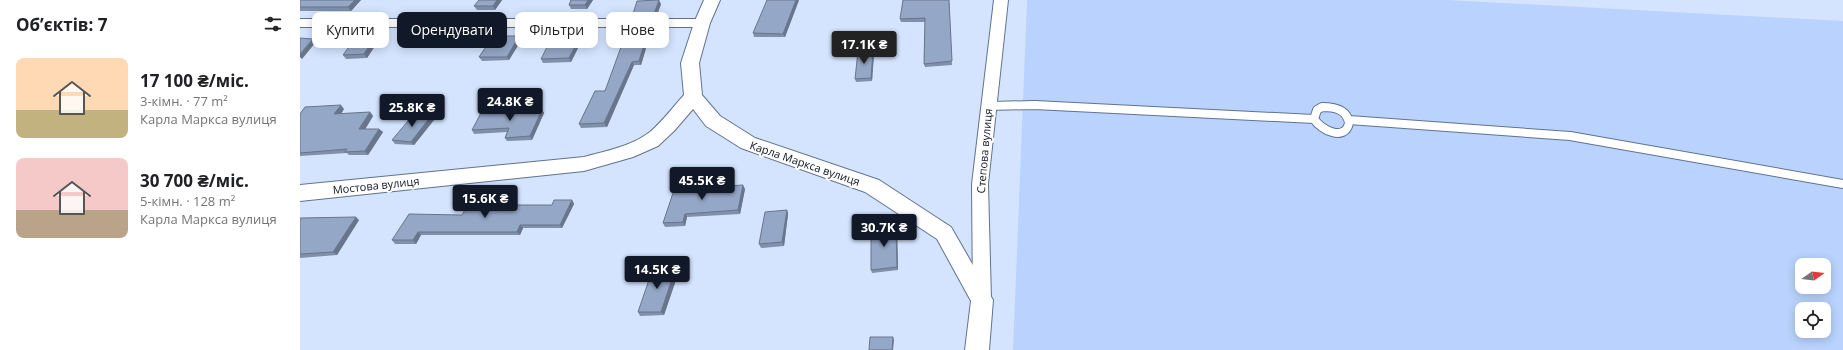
<!DOCTYPE html>
<html lang="uk">
<head>
<meta charset="utf-8">
<style>
	body { margin:0; font-family:"Open Sans",sans-serif; background:#f2f2f2; color:#202124; height:100vh; display:flex; flex-direction:column; font-size:15px; white-space:nowrap }
	* { box-sizing:border-box; margin:0 }
	p { font-size:13px; color:#757577 }
	.icon { flex:none; width:22px; height:22px; fill:none; stroke:currentColor; stroke-width:2; stroke-linecap:round; stroke-linejoin:round }
	.map { position:relative; flex:1; overflow:hidden }
	.side { display:flex; flex-direction:column; background:#fff; width:300px }
	.side>* { flex:none }
	.banner { position:absolute; left:12px; top:12px; width:380px; height:36px; display:flex; gap:8px }
	.needle { width:26px; rotate:76deg }
	.tools { position:absolute; left:1495px; top:258px; display:grid; gap:8px }
	.tools a { display:grid; place-items:center; width:36px; height:36px; border-radius:8px; background:#fff; box-shadow:0 2px 10px #0003; font-size:20px }
	.price { position:absolute; translate:-50% -34px; padding:0 9px; border-radius:4px; background:#111827; color:#fff; font-size:13px; line-height:26px; filter:drop-shadow(0 1px 2px #0008) }
	.price::after { content:''; position:absolute; left:50%; top:24px; width:12px; height:9px; margin-left:-6px; background:inherit; clip-path:polygon(0 0,100% 0,50% 100%) }
	.price.on { background:#222; color:#fff }
	ul { padding:0; list-style:none }
	li { display:flex; align-items:center; gap:12px; height:100px; padding:0 16px }
	li span { display:grid; place-items:center; flex:none; width:112px; height:80px; border-radius:8px; color:#555 }
	li>.icon { margin-inline-start:auto }
	span .icon { width:48px; height:48px; fill:#fffc; stroke-width:1 }
	li b { font-size:17px }
	h2 { display:flex; justify-content:space-between; align-items:center; height:48px; padding:0 16px; font-size:17px }
	.chip { padding:0 14px; border-radius:8px; background:#fff; box-shadow:0 2px 10px #0003; font-size:14px; line-height:36px }
	.chip.on { background:#111827; color:#fff }
	main { display:flex; flex:1; min-height:0 }
	.map>svg:first-child { display:block }
	.green { fill:#b9d3fe; fill-rule:evenodd }
	.lines { fill:none; stroke-linecap:round; stroke-linejoin:round }
	.service-casing { stroke:#60728e; stroke-width:10 }
	.minor-casing { stroke:#60728e; stroke-width:2 }
	.tertiary-casing { stroke:#60728e; stroke-width:2 }
	.service { stroke:#fff; stroke-width:8 }
	.minor { fill:#fff; fill-rule:evenodd }
	.tertiary { fill:#fff; fill-rule:evenodd }
	.wall { fill:#7f90aa }
	.shaded-wall { fill:#68758b }
	.building { fill:#94a7c6; stroke:#68758b }
	.labels { text-anchor:middle; dominant-baseline:central; stroke-width:4; stroke-linejoin:round; paint-order:stroke }
	.street-label { font-size:11px; fill:#0e1520; stroke:#fff }
</style>
</head>
<body>
<main>
<section class="side">
<h2>Об’єктів: 7<svg class="icon" aria-label="filters" viewBox="0 0 24 24"><path d="M4 7h16M4 17h16"/><circle cx="9" cy="7" r="2"/><circle cx="15" cy="17" r="2"/></svg></h2>
<ul>
<li><span style="background:linear-gradient(#ffd9b3 65%,#c2b280 0)"><svg class="icon" aria-label="home" viewBox="0 0 24 24"><path d="M3 11l9-7 9 7M6 9v11h12V9"/></svg></span><div><b>17 100 ₴/міс.</b><p>3-кімн. · 77 m²</p><p>Карла Маркса вулиця</p></div></li>
<li><span style="background:linear-gradient(#f6c9c9 65%,#b9a48a 0)"><svg class="icon" aria-label="home" viewBox="0 0 24 24"><path d="M3 11l9-7 9 7M6 9v11h12V9"/></svg></span><div><b>30 700 ₴/міс.</b><p>5-кімн. · 128 m²</p><p>Карла Маркса вулиця</p></div></li>
</ul>
</section>
<div class="map">
<svg width="1543" height="350" viewBox="0 0 1543 350">
	<rect width="100%" height="100%" fill="#d4e4fe"/>
	<path class="green" d="M727 0H1147L1543 21V350H713ZM1502 265H1524V287H1502ZM1502 309H1524V331H1502Z"/>
	<g class="lines">
		<g class="service-casing">
			<g id="service">
				<path d="M689 106 735 105 1014 119"/>
				<path d="M1022 107C1034 107 1047 109 1049 123 1045 142 1021 130 1014 119L1017 110Z"/>
				<path d="M1049 120 1270 136 1543 184"/>
			</g>
		</g>
		<g class="minor-casing">
			<g id="minor">
				<path d="M694 0H708L688 184 691 300 688 305 682 308 676 305 673 300 672 184Z"/>
				<path d="M0 19H402L407 20 409 23 407 26 402 27H0Z"/>
			</g>
		</g>
		<g class="tertiary-casing">
			<path id="tertiary" d="M404 0H420L410 23 399 63 402 95 420 116 455 138 579 180 651 227 693 300 689 350H665L671 301 637 239 565 192 441 148 406 126 393 109 374 131 358 146 333 157 284 171 0 201V185L284 157C306 151 332 146 350 132 363 121 373 107 384 95L381 63 394 23Z"/>
		</g>
		<use href="#service" class="service"/>
		<use href="#minor" class="minor"/>
		<use href="#tertiary" class="tertiary"/>
	</g>
	<g class="wall">
		<path d="M0 0H61L51 11H0Z"/>
		<path d="M179 0H202L195 10H177L174 6Z"/>
		<path d="M271 0H293L287 9H271L269 5Z"/>
		<path d="M499 0 485 37H454L453 33Z"/>
		<path d="M649 0 652 65 625 67 624 64 625 22H601L600 19Z"/>
		<path d="M361 4 356 18H335L333 14Z"/>
		<path d="M352 28 341 65H334L307 127 281 128 279 124Z"/>
		<path d="M222 39 209 60 182 61 179 57Z"/>
		<path d="M79 40 67 58 46 59 43 55Z"/>
		<path d="M282 40 271 62 243 63 241 59Z"/>
		<path d="M573 50 574 54 572 81 556 82 555 79Z"/>
		<path d="M44 109 41 114 70 112 73 116 65 129H79L83 132 68 155H49L47 153 0 156V114Z"/>
		<path d="M242 110 244 113 232 140 207 141 205 138 207 132 174 134 172 130Z"/>
		<path d="M134 120 114 145 95 144 92 140Z"/>
		<path d="M395 183 396 187V188L445 189 440 214 387 217 385 226 365 227 363 223Z"/>
		<path d="M272 200 274 204 262 228H223L220 235H121L116 244H95L92 240 162 215 252 205Z"/>
		<path d="M487 210 488 214 484 246 461 248 459 244Z"/>
		<path d="M0 218 59 220 37 255 0 258Z"/>
		<path d="M597 229 598 270 572 273 571 270Z"/>
		<path d="M379 271 364 315 340 316 338 312Z"/>
	</g>
	<g class="shaded-wall">
		<path d="M55 0H61L51 11 48 7Z"/>
		<path d="M197 0H202L195 10 193 6Z"/>
		<path d="M288 0H293L287 9 285 5Z"/>
		<path d="M359 0 361 4 356 18 354 14Z"/>
		<path d="M496 0H499L485 37 483 34Z"/>
		<path d="M350 25 352 28 341 65 339 61Z"/>
		<path d="M76 36 79 40 67 58 64 54Z"/>
		<path d="M219 36 222 39 209 60 207 57Z"/>
		<path d="M280 37 282 40 271 62 269 58Z"/>
		<path d="M13 39 16 42 2 59 0 57V54Z"/>
		<path d="M573 50 574 54 572 81 571 78Z"/>
		<path d="M332 62 334 65 307 127 304 123Z"/>
		<path d="M41 105 44 109 38 118 34 114Z"/>
		<path d="M242 110 244 113 232 140 230 136Z"/>
		<path d="M70 112 73 116 63 133 59 129Z"/>
		<path d="M131 116 134 120 114 145 111 142Z"/>
		<path d="M79 129 83 132 68 155 65 151Z"/>
		<path d="M395 183 396 187 395 192 393 188Z"/>
		<path d="M443 185 445 189 440 214 438 210Z"/>
		<path d="M272 200 274 204 262 228 260 225Z"/>
		<path d="M487 210 488 214 484 246 482 242Z"/>
		<path d="M385 214 387 217 385 226 383 222Z"/>
		<path d="M56 217 59 220 37 255 33 252Z"/>
		<path d="M220 225 223 228 220 235 217 232Z"/>
		<path d="M596 226 597 229 598 270 597 267Z"/>
		<path d="M118 232 121 235 116 244 113 240Z"/>
		<path d="M376 267 379 271 364 315 361 312Z"/>
		<path d="M593 337 594 340 593 350H592Z"/>
	</g>
	<g class="building">
		<path d="M0 0H55L48 7H0Z"/>
		<path d="M179 0H197L193 6H174Z"/>
		<path d="M271 0H288L285 5H269Z"/>
		<path d="M359 0 354 14H333L337 1Z"/>
		<path d="M467 0H496L483 34 453 33Z"/>
		<path d="M603 0H649L652 61 624 64 625 18 600 19Z"/>
		<path d="M329 25H350L339 61 332 62 304 123 279 124 295 91H305Z"/>
		<path d="M76 36 64 54 43 55 56 37Z"/>
		<path d="M193 36H219L207 57H179Z"/>
		<path d="M252 37H280L269 58 241 59Z"/>
		<path d="M0 38 13 39 0 54Z"/>
		<path d="M573 50 571 78 555 79 558 51Z"/>
		<path d="M41 105 34 114 70 112 59 129H79L65 151 45 152 47 149 0 153V114L5 107Z"/>
		<path d="M242 110 230 136 205 138 209 128 172 130 181 113Z"/>
		<path d="M113 115 131 116 111 142 92 140Z"/>
		<path d="M395 183 393 188 443 185 438 210 385 214 383 222 363 223 376 184Z"/>
		<path d="M254 200H272L260 225H220L217 232H118L113 240H92L109 214 162 215 168 205H252Z"/>
		<path d="M487 210 482 242 459 244 465 212Z"/>
		<path d="M56 217 33 252 0 254V218Z"/>
		<path d="M596 226 597 267 571 270V229Z"/>
		<path d="M376 267 361 312H338L353 268Z"/>
		<path d="M570 337H593L592 350H569Z"/>
	</g>
	<g class="labels">
		<g class="street-label">
			<text transform="translate(684 151) rotate(-85)">Степова вулиця</text>
			<text transform="translate(505 163) rotate(19)">Карла Маркса вулиця</text>
			<text transform="translate(76 185) rotate(-6)">Мостова вулиця</text>
		</g>
	</g>
</svg>
<div class="tools">
<a><svg class="needle" viewBox="-14 -14 28 28"><path d="M0-13l5 13h-10z" fill="#e53935"/><path d="M0 13l5-13h-10z" fill="#757577"/></svg></a>
<a><svg class="icon" aria-label="locate" viewBox="0 0 24 24"><circle cx="12" cy="12" r="6"/><path d="M12 2v4M12 18v4M2 12h4M18 12h4"/></svg></a>
</div>
<b class="price on" style="left:564px;top:65px">17.1K ₴</b>
<b class="price" style="left:210px;top:122px">24.8K ₴</b>
<b class="price" style="left:112px;top:128px">25.8K ₴</b>
<b class="price" style="left:402px;top:201px">45.5K ₴</b>
<b class="price" style="left:185px;top:219px">15.6K ₴</b>
<b class="price" style="left:584px;top:248px">30.7K ₴</b>
<b class="price" style="left:357px;top:290px">14.5K ₴</b>
<div class="banner">
<a class="chip">Купити</a>
<a class="chip on">Орендувати</a>
<a class="chip">Фільтри</a>
<a class="chip">Нове</a>
</div>
</div>
</main>
</body>
</html>
